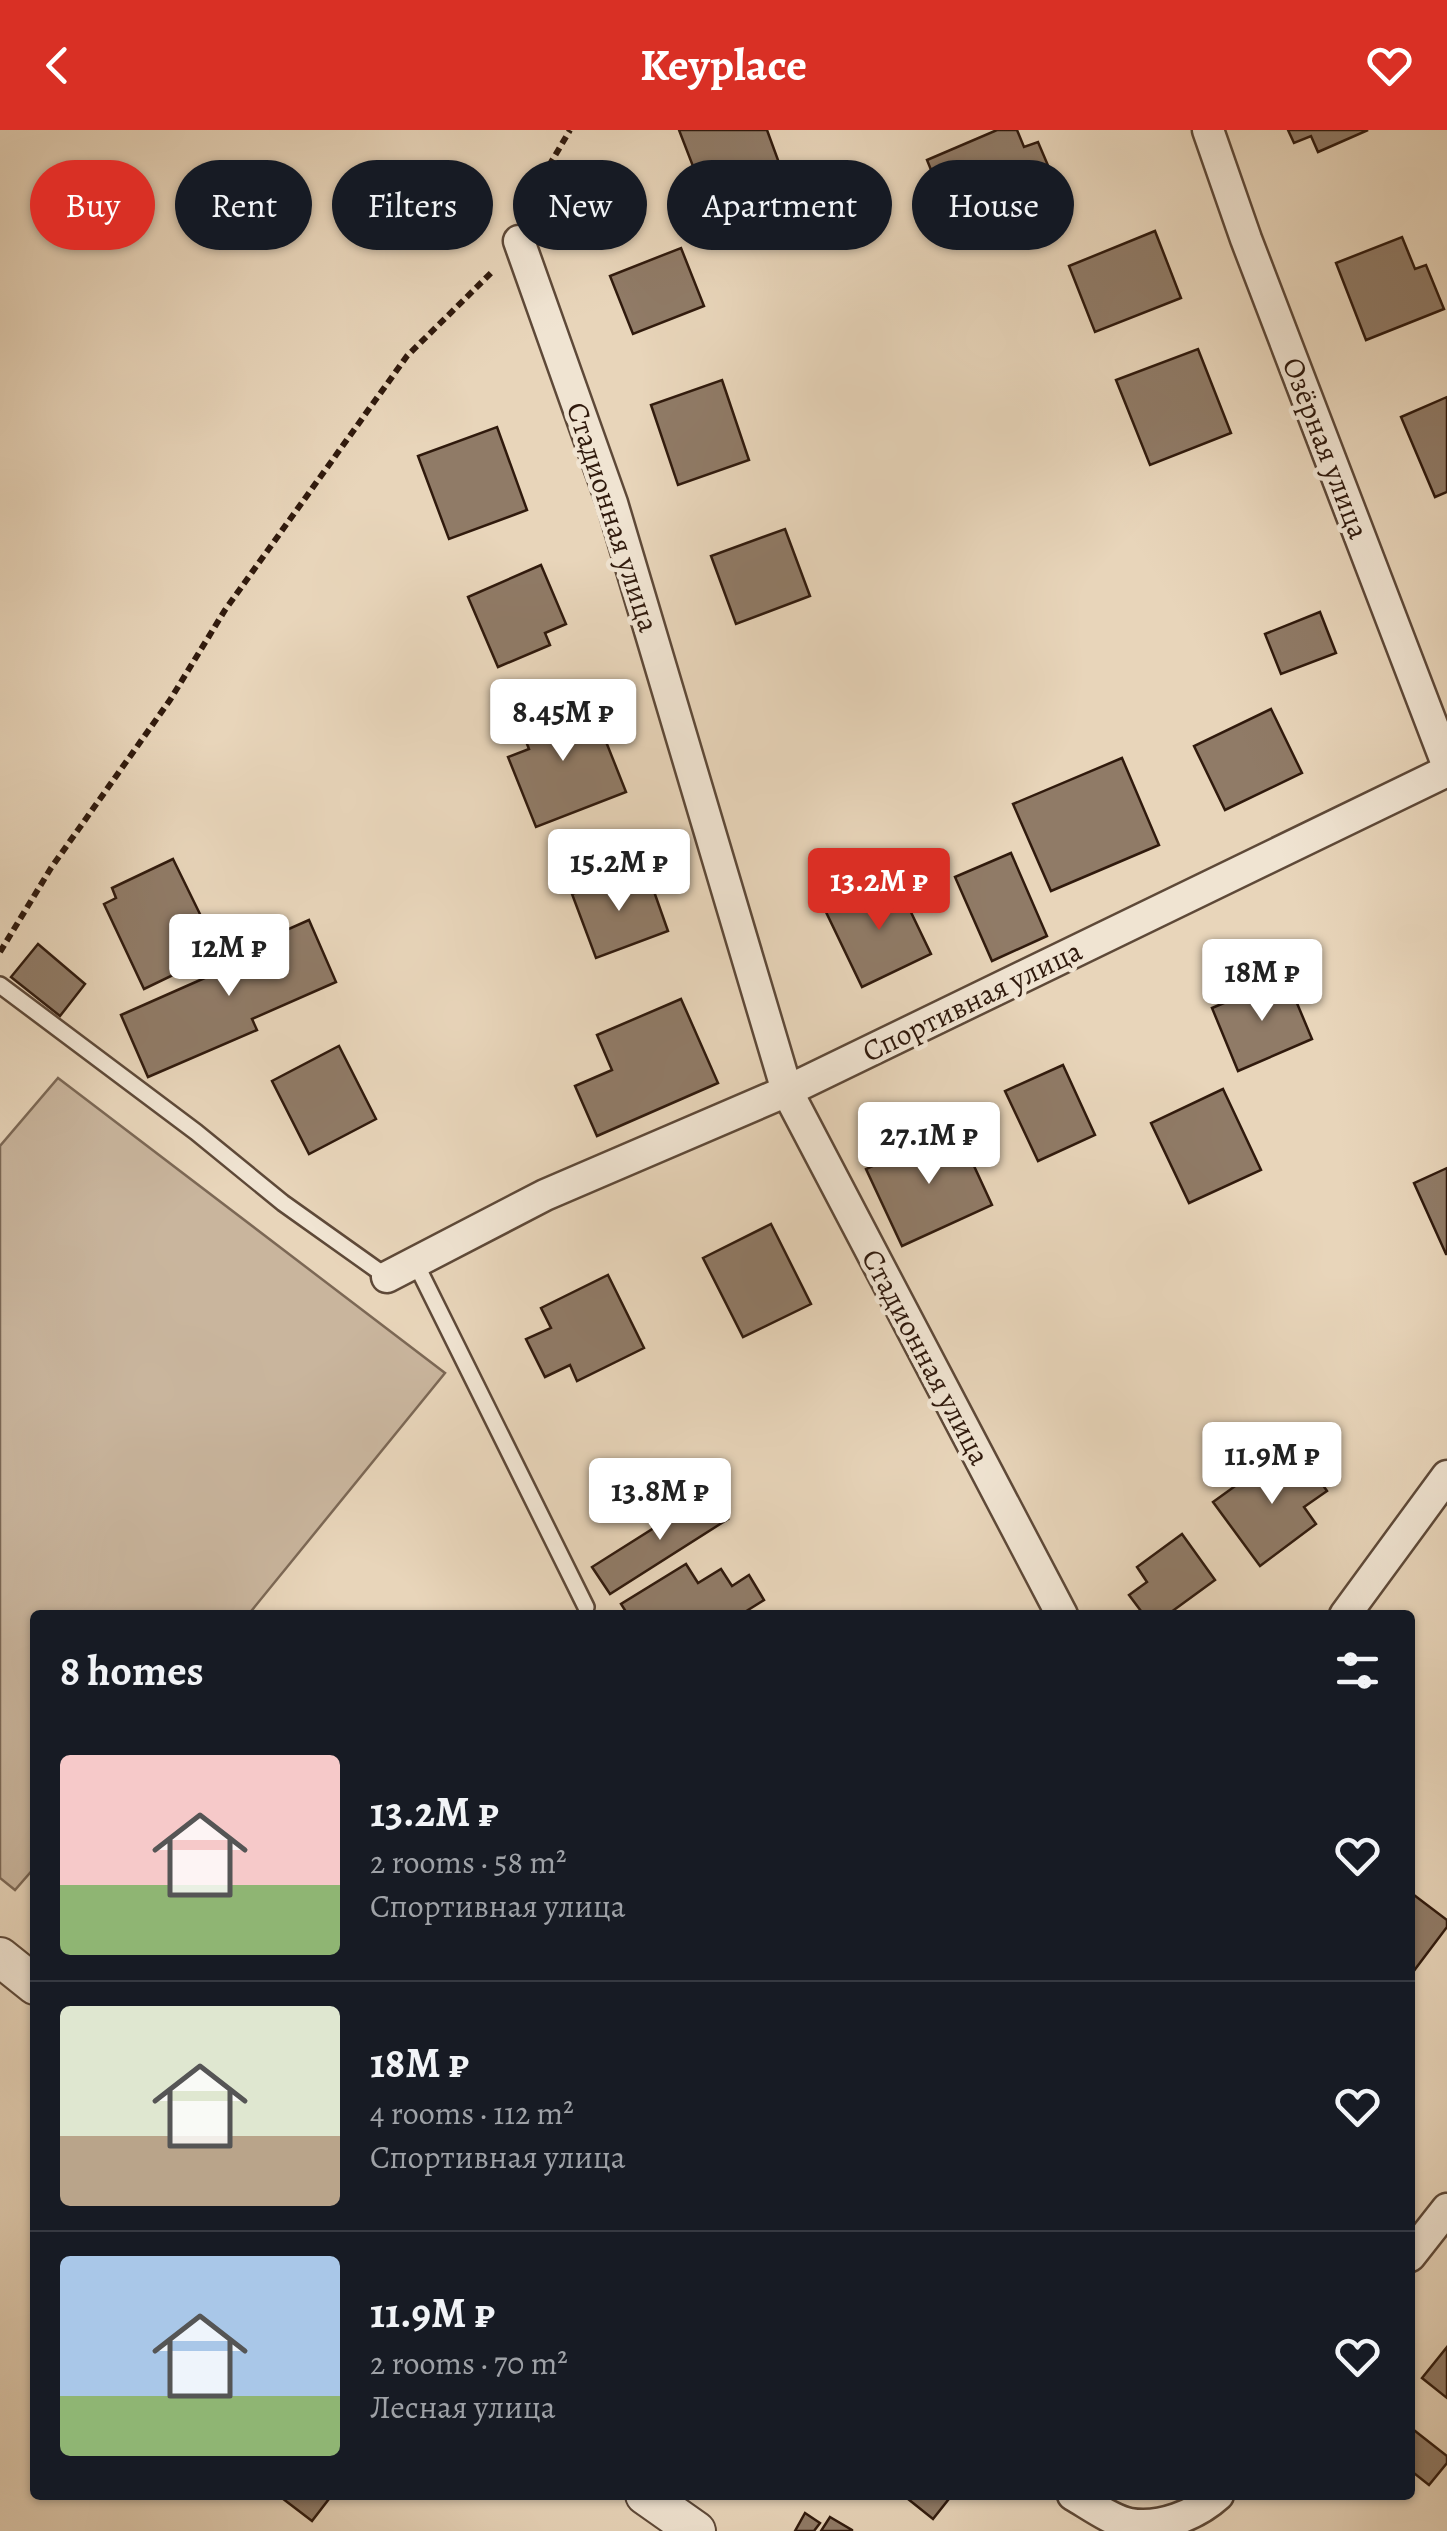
<!DOCTYPE html>
<html lang="en">
<head>
<meta charset="utf-8">
<style>
	body { margin:0; font-family:Alegreya,serif; background:#242831; color:#f1f3f6; height:100vh; display:flex; flex-direction:column; font-size:38px; white-space:nowrap }
	* { box-sizing:border-box; margin:0 }
	p { font-size:32px; color:#9ea1a6 }
	.icon { flex:none; width:55px; height:55px; fill:none; stroke:currentColor; stroke-width:2; stroke-linecap:round; stroke-linejoin:round }
	.map { position:relative; flex:1; overflow:hidden }
	.side { position:absolute; left:30px; top:1480px; width:1385px; height:890px; display:flex; flex-direction:column; background:#171b24; border-radius:10px; box-shadow:0 2px 8px #0004 }
	.side>* { flex:none }
	.hud { position:absolute; left:30px; top:30px; width:1388px; height:90px; display:flex; gap:20px }
	.price { position:absolute; translate:-50% -85px; padding:0 22px; border-radius:10px; background:#fff; color:#222; font-size:32px; line-height:65px; filter:drop-shadow(0 2px 5px #0008) }
	.price::after { content:''; position:absolute; left:50%; top:60px; width:30px; height:22px; margin-left:-15px; background:inherit; clip-path:polygon(0 0,100% 0,50% 100%) }
	.price.current { background:#d93025; color:#fff }
	ul { padding:0; list-style:none }
	li { display:flex; align-items:center; gap:30px; height:250px; padding:0 30px }
	li+li { border-top:2px solid #363941 }
	li span { display:grid; place-items:center; flex:none; width:280px; height:200px; border-radius:10px; color:#555 }
	li>.icon { margin-inline-start:auto }
	span .icon { width:120px; height:120px; fill:#fffc; stroke-width:1 }
	li b { font-size:42px }
	h2 { display:flex; justify-content:space-between; align-items:center; height:120px; padding:0 30px; font-size:42px }
	.tag { padding:0 35px; border-radius:45px; background:#171b24; box-shadow:0 2px 8px #0004; font-size:35px; line-height:90px }
	.tag.current { background:#d93025; color:#fff }
	header { display:flex; justify-content:space-between; align-items:center; height:130px; padding:0 30px; background:#d93025; color:#fff; font-size:45px; font-weight:700 }
	.map>svg:first-child { display:block }
	.green { fill:#c9b59d; stroke:#7c6855; stroke-width:2.5 }
	.building { fill:#907b67; stroke:#301a0d; stroke-width:2.5 }
	.lines { fill:none; stroke-linecap:round; stroke-linejoin:round }
	.service-casing { stroke:#5e4938; stroke-width:20 }
	.minor-casing { stroke:#5e4938; stroke-width:35 }
	.tertiary-casing { stroke:#5e4938; stroke-width:42 }
	.path { stroke:#301a0d; stroke-width:6; stroke-dasharray:8 5; stroke-linecap:butt }
	.service { stroke:#f0e4d2; stroke-width:15 }
	.minor { stroke:#f0e4d2; stroke-width:30 }
	.tertiary { stroke:#f0e4d2; stroke-width:38 }
	.labels { text-anchor:middle; dominant-baseline:central; stroke-width:9; stroke-linejoin:round; paint-order:stroke }
	.street-label { font-size:30px; fill:#301a0d; stroke:#f0e4d2 }
</style>
</head>
<body>
<header><svg class="icon" aria-label="back" viewBox="0 0 24 24"><path d="M15 5l-7 7 7 7"/></svg>Keyplace<svg class="icon" aria-label="heart" viewBox="0 0 24 24"><path d="M12 20l-8-8c-3-5 5-10 8-4 3-6 11-1 8 4z"/></svg></header>
<div class="map">
<svg width="1447" height="2401" viewBox="0 0 1447 2401">
	<rect width="100%" height="100%" fill="#e8d5ba"/>
	<filter id="stains"><feTurbulence type="fractalNoise" baseFrequency=".002" numOctaves="4"/><feColorMatrix values="0 0 0 0 .2 0 0 0 0 .09 0 0 0 0 .02 0 0 0 .5 -.17"/></filter>
	<radialGradient id="worn" r=".72"><stop offset=".6" stop-color="#630" stop-opacity="0"/><stop offset="1" stop-color="#630" stop-opacity=".3"/></radialGradient>
	<path class="green" d="M58 948 445 1243 248 1485H35V1737L15 1760 0 1748V1016Z"/>
	<g class="building">
		<path d="M679 0H767L782 41 706 70Z"/>
		<path d="M997 0H1017L1024 17 1038 12 1064 73 962 116 927 30Z"/>
		<path d="M1288 0H1368L1318 22 1311 6 1294 13Z"/>
		<path d="M1155 101 1181 168 1095 202 1069 136Z"/>
		<path d="M1402 107 1415 139 1426 135 1444 179 1366 210 1336 133Z"/>
		<path d="M681 118 704 176 633 204 610 146Z"/>
		<path d="M1198 219 1231 303 1150 335 1116 250Z"/>
		<path d="M722 250 749 330 678 355 651 275Z"/>
		<path d="M1447 267V362L1435 367 1401 287Z"/>
		<path d="M497 297 527 380 449 409 418 326Z"/>
		<path d="M785 399 810 466 736 494 711 426Z"/>
		<path d="M541 435 566 494 545 503 550 515 498 537 468 467Z"/>
		<path d="M1320 482 1336 523 1281 544 1265 504Z"/>
		<path d="M569 565 585 605 601 599 626 662 536 697 508 627 529 619 516 586Z"/>
		<path d="M1271 579 1302 643 1225 680 1194 616Z"/>
		<path d="M1122 628 1159 715 1051 761 1013 674Z"/>
		<path d="M1011 723 1047 806 992 831 955 747Z"/>
		<path d="M173 729 219 823 144 859 104 774 116 768 112 758Z"/>
		<path d="M635 741 641 757 651 753 668 801 596 828 572 764Z"/>
		<path d="M895 749 931 824 862 857 826 782Z"/>
		<path d="M309 790 336 852 252 889 257 900 148 947 121 885 216 843 212 833Z"/>
		<path d="M38 814 85 854 60 886 11 847Z"/>
		<path d="M1286 847 1312 909 1238 941 1212 878Z"/>
		<path d="M681 869 718 953 597 1006 575 956 612 940 597 905Z"/>
		<path d="M339 916 376 989 309 1024 272 951Z"/>
		<path d="M1063 935 1095 1005 1038 1031 1005 961Z"/>
		<path d="M1223 959 1261 1040 1189 1073 1151 993Z"/>
		<path d="M956 997 992 1075 902 1116 866 1039Z"/>
		<path d="M1447 1038V1124H1446L1414 1053Z"/>
		<path d="M771 1094 811 1174 743 1207 703 1128Z"/>
		<path d="M608 1145 644 1218 577 1251 570 1235 545 1247 526 1209 551 1198 541 1178Z"/>
		<path d="M1301 1324 1327 1361 1304 1377 1316 1394 1260 1436 1213 1372 1274 1328 1281 1339Z"/>
		<path d="M711 1362 728 1389 610 1464 592 1437Z"/>
		<path d="M1182 1404 1215 1450 1167 1485H1144L1129 1465 1147 1452 1137 1437Z"/>
		<path d="M686 1434 698 1453 721 1439 732 1456 749 1445 764 1470 740 1485H628L621 1474Z"/>
		<path d="M1410 1762 1447 1790V1797L1410 1846Z"/>
		<path d="M1447 2217V2268L1422 2248Z"/>
		<path d="M1410 2297 1447 2326V2333L1429 2355 1410 2340Z"/>
		<path d="M278 2365H332L312 2391Z"/>
		<path d="M903 2365H952L933 2389Z"/>
		<path d="M805 2383 820 2393 814 2401H795Z"/>
		<path d="M830 2387 852 2400V2401H821Z"/>
	</g>
	<g class="lines">
		<g class="service-casing">
			<g id="service">
				<path d="M0 855 196 1002 283 1073 387 1147"/>
				<path d="M414 1130 586 1477"/>
			</g>
		</g>
		<g class="minor-casing">
			<g id="minor">
				<path d="M1208 0 1246 109 1447 634"/>
				<path d="M519 111 612 373 787 961 1062 1485"/>
				<path d="M387 1147 545 1065 787 961 1447 641"/>
				<path d="M1345 1485 1447 1346"/>
				<path d="M1410 2126 1447 2079"/>
				<path d="M1073 2365C1089 2374 1112 2391 1130 2394 1160 2399 1196 2385 1218 2365"/>
			</g>
		</g>
		<g class="tertiary-casing">
			<g id="tertiary">
				<path d="M0 1827 35 1855"/>
				<path d="M645 2365 696 2401"/>
			</g>
		</g>
		<g class="path">
			<path d="M529 84 546 41 570 0"/>
			<path d="M0 822 51 738 170 570 225 480 407 226 494 140"/>
		</g>
		<use href="#service" class="service"/>
		<use href="#minor" class="minor"/>
		<use href="#tertiary" class="tertiary"/>
	</g>
	<g class="labels">
		<g class="street-label">
			<text transform="translate(1326 318) rotate(69)">Озёрная улица</text>
			<text transform="translate(613 387) rotate(72)">Стадионная улица</text>
			<text transform="translate(972 871) rotate(-26)">Спортивная улица</text>
			<text transform="translate(926 1227) rotate(62)">Стадионная улица</text>
		</g>
	</g>
	<rect width="100%" height="100%" filter="url(#stains)"/>
	<rect width="100%" height="100%" fill="url(#worn)"/>
</svg>
<b class="price" style="left:563px;top:634px">8.45M ₽</b>
<b class="price" style="left:619px;top:784px">15.2M ₽</b>
<b class="price current" style="left:879px;top:803px">13.2M ₽</b>
<b class="price" style="left:229px;top:869px">12M ₽</b>
<b class="price" style="left:1262px;top:894px">18M ₽</b>
<b class="price" style="left:929px;top:1057px">27.1M ₽</b>
<b class="price" style="left:1272px;top:1377px">11.9M ₽</b>
<b class="price" style="left:660px;top:1413px">13.8M ₽</b>
<div class="hud">
<a class="tag current">Buy</a>
<a class="tag">Rent</a>
<a class="tag">Filters</a>
<a class="tag">New</a>
<a class="tag">Apartment</a>
<a class="tag">House</a>
</div>
<section class="side">
<h2>8 homes<svg class="icon" aria-label="filters" viewBox="0 0 24 24"><path d="M4 7h16M4 17h16"/><circle cx="9" cy="7" r="2"/><circle cx="15" cy="17" r="2"/></svg></h2>
<ul>
<li><span style="background:linear-gradient(#f6c9c9 65%,#8fb573 0)"><svg class="icon" aria-label="home" viewBox="0 0 24 24"><path d="M3 11l9-7 9 7M6 9v11h12V9"/></svg></span><div><b>13.2M ₽</b><p>2 rooms · 58 m²</p><p>Спортивная улица</p></div><svg class="icon" aria-label="heart" viewBox="0 0 24 24"><path d="M12 20l-8-8c-3-5 5-10 8-4 3-6 11-1 8 4z"/></svg></li>
<li><span style="background:linear-gradient(#dfe7d0 65%,#b9a48a 0)"><svg class="icon" aria-label="home" viewBox="0 0 24 24"><path d="M3 11l9-7 9 7M6 9v11h12V9"/></svg></span><div><b>18M ₽</b><p>4 rooms · 112 m²</p><p>Спортивная улица</p></div><svg class="icon" aria-label="heart" viewBox="0 0 24 24"><path d="M12 20l-8-8c-3-5 5-10 8-4 3-6 11-1 8 4z"/></svg></li>
<li><span style="background:linear-gradient(#a9c7e8 70%,#8fb573 0)"><svg class="icon" aria-label="home" viewBox="0 0 24 24"><path d="M3 11l9-7 9 7M6 9v11h12V9"/></svg></span><div><b>11.9M ₽</b><p>2 rooms · 70 m²</p><p>Лесная улица</p></div><svg class="icon" aria-label="heart" viewBox="0 0 24 24"><path d="M12 20l-8-8c-3-5 5-10 8-4 3-6 11-1 8 4z"/></svg></li>
</ul>
</section>
</div>
</body>
</html>
